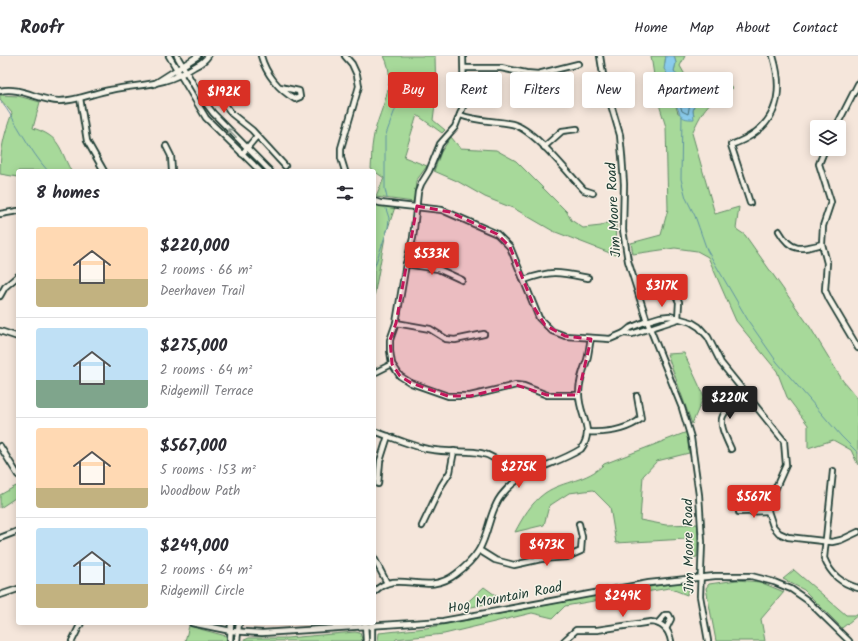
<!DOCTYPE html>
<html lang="en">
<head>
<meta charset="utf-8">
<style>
	body { margin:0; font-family:Kalam,sans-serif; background:#f7f7f7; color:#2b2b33; height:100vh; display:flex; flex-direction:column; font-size:15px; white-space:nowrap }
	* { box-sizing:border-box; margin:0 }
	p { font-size:13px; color:#7c7c81 }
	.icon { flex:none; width:22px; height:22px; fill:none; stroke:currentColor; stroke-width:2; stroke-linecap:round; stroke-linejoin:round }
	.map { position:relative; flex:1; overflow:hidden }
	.side { position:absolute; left:16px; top:113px; width:360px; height:456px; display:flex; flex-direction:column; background:#fff; border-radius:4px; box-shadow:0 2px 10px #0003 }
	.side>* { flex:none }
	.top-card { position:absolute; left:388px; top:16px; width:380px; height:36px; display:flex; gap:8px }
	.controls { position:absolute; left:810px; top:64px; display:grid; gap:8px }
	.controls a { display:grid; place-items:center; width:36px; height:36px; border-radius:4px; background:#fff; box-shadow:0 2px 10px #0003; font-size:20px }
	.price { position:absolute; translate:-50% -34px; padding:0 9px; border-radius:4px; background:#d93025; color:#fff; font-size:13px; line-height:26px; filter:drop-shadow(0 1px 2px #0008) }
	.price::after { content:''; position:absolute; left:50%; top:24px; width:12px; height:9px; margin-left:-6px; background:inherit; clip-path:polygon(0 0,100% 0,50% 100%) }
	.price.selected { background:#222; color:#fff }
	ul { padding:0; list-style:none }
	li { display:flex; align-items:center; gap:12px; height:100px; padding:0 20px }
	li+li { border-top:1px solid #e1e1e2 }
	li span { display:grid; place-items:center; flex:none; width:112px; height:80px; border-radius:4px; color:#555 }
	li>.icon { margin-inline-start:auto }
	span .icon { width:48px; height:48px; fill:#fffc; stroke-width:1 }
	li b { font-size:17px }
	h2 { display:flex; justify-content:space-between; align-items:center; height:48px; padding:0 20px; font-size:17px }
	.chip { padding:0 14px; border-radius:4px; background:#fff; box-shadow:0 2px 10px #0003; font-size:14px; line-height:36px }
	.chip.selected { background:#d93025; color:#fff }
	header { display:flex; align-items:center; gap:24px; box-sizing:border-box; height:56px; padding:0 20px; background:#fff; border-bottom:1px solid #e1e1e2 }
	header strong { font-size:19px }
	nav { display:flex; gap:22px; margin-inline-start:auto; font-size:14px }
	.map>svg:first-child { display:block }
	.green { fill:#a7d99a; stroke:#638b67 }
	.water { fill:#8bccec; stroke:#6093a2 }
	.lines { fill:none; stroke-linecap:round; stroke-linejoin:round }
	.shore { stroke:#4a767e; stroke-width:1 }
	.stream { stroke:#6093a2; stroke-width:1 }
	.minor-casing { stroke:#1f3d34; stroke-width:8 }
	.minor { stroke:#f7f3e8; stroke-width:4.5 }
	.oneway { stroke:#8b988e }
	.marked { fill:#c2185b; fill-opacity:0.2; stroke:#c2185b; stroke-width:3; stroke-dasharray:8 5; stroke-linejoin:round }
	.labels { text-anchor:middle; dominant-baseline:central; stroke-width:3; stroke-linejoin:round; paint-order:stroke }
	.street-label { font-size:14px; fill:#1f3d34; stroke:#f7f3e8 }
</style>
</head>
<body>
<header>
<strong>Roofr</strong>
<nav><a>Home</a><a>Map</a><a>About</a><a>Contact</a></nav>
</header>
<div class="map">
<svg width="858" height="585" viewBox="0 0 858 585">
	<rect width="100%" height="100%" fill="#f5e6db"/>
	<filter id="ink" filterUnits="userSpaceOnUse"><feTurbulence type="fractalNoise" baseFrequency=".025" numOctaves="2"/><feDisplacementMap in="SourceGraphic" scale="8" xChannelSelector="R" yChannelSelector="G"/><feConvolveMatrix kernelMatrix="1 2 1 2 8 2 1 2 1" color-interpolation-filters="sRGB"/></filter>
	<g filter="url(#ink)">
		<g class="green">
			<path d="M384 0H435L436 40 433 64 445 74 442 77 417 59 404 101 427 110 416 125 414 146 376 141 384 122 371 113C372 103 371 94 373 84 377 56 399 28 384 0Z"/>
			<path d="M651 0H666C663 12 668 12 670 22 671 29 669 35 668 42L675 47 678 57 694 59 693 55 695 45 684 37 679 28 674 15 676 7 674 0H685L680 10 692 31 724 25 733 32C707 47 705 50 692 77L715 158 739 151 736 173 745 179 810 271 843 325 858 343V409L851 394 833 384 808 392V369L787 341 777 315 736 265 708 201 697 195 675 192 633 198 631 187 661 179 668 153 666 71 658 45Z"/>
			<path d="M0 39 18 40 40 46 33 72C61 81 59 92 71 115H18V121L0 118C0 96 4 78 12 57L0 43Z"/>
			<path d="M451 81 460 92 496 94 516 105 567 156 571 164 583 172 601 170 616 162 615 199 553 175 515 153 485 141 457 125 434 115 441 96Z"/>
			<path d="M376 149 395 151 385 181 374 241V155Z"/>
			<path d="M684 297 704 340 692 368 667 298Z"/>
			<path d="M687 376 689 397 657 405 643 420 640 464 666 469 698 468 697 501 689 502 686 483 616 487 610 451 593 434 569 437 549 450 544 469 515 476C523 461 531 447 545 437 564 424 587 426 604 408Z"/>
			<path d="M16 430 18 433V440L0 452V439Z"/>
			<path d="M794 514 846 559H858L842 572 804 534 783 523Z"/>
			<path d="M737 524 760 526 784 536 761 563 765 585H716L706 532 709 528Z"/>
			<path d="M683 526 688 529 687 539 669 532 565 550 553 562 532 557 444 578 396 583 395 585H378L379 577 426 572 615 536Z"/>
			<path d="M484 531 502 544 459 554Z"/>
			<path d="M189 570 226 580 229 585H185Z"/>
			<path d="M355 576 360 577 362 583 361 585H242L249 582H287Z"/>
		</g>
		<path class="water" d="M666 0H674L676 7 674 15 679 22V28L684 37 695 45 693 55 694 63C677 64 681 56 675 47 672 42 668 43 664 41L670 31V22L664 13Z"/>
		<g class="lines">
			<path class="shore" d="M677 32 682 40 690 47 688 58 682 55 679 45 672 39 674 33Z"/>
			<g class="stream">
				<path d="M0 44C18 67 28 93 48 115"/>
				<path d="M682 60 681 123 686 142 695 160 707 194 749 266 777 306 841 380 858 397"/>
				<path d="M387 142 385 133V81L403 32 405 19"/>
				<path d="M374 212 388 172 389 162 386 153"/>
			</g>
			<g class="minor-casing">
				<g id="minor">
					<path d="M169 0 206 62 260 115"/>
					<path d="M177 0 199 38 213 57 270 115"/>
					<path d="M261 0C266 18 279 34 295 43L300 41 299 35 280 31"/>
					<path d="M463 0 464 48 455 71 440 88 429 115 421 128 418 136 413 182 406 208 396 267 390 284V295L392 308 400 320 411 327 448 340H470L516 329 524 330 547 339H578"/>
					<path d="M600 0 604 25 620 79 622 100 624 128 623 174 628 205 647 265 682 352 691 382 699 439 702 486 700 540 708 585"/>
					<path d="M464 12H501L526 17 538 18 578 8"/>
					<path d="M154 28 198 0"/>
					<path d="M214 33 232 58 252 74 285 110"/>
					<path d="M0 35C20 30 39 45 59 45 77 45 93 37 110 34 144 27 163 31 194 11 200 8 205 5 208 0"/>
					<path d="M80 42 87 85 104 115"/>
					<path d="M460 59C479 66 493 64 512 68 534 73 567 116 584 134L593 137"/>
					<path d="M836 71 858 28"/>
					<path d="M166 90 171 100 172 115"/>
					<path d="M544 91 562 75 577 73"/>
					<path d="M825 93 819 108 831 146 823 170 822 188 827 207 825 234 829 243 858 292"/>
					<path d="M242 98 257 80"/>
					<path d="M345 115 341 102V92L359 30 357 19 352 8 345 0"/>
					<path d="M374 145 380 147 442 154 497 178 510 191 539 262 552 275 565 280 610 283 624 277 630 272 647 265 660 261 670 260 691 266 699 271 708 281 721 307 784 385 786 409 769 447 768 455 773 470 779 477 788 481 832 486 841 484 858 476"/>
					<path d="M750 147 731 89C774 74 786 43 773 0"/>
					<path d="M0 158 18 155"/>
					<path d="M779 175C791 196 800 194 822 188"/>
					<path d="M406 208 438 213 462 224"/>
					<path d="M524 224C553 214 558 216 588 222"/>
					<path d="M670 227 679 246 678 263"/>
					<path d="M0 240 5 231 18 220"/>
					<path d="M396 267 430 273 446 283 455 284 484 278"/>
					<path d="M0 275 18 281"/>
					<path d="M624 277 632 278 678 263"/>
					<path d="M374 317 392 308"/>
					<path d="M374 375C391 381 409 389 427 393 468 401 486 383 516 424"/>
					<path d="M588 376C607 377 625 375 641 363L637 340"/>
					<path d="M0 390 18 419"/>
					<path d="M731 393C716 361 718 360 745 339"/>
					<path d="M833 415 824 502C831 519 841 527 858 532"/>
					<path d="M378 428 380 405 388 380"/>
					<path d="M739 456 768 455"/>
					<path d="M422 470 441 430 450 416 454 395"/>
					<path d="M0 482 18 475"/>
					<path d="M479 494 495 504 514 509 541 503 567 501 581 495 582 481 579 468"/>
					<path d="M374 502 387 527"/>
					<path d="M374 536C398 511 425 542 456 518 464 512 474 502 479 494 489 477 489 456 501 440 523 411 553 411 581 393 596 373 578 359 579 337 579 325 583 315 587 304 589 297 589 290 591 283"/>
					<path d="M0 539 18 533"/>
					<path d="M192 567 231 575 262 577 443 565 649 527 715 520H751L774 526 791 533 807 544 849 585"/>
					<path d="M365 567 366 585"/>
					<path d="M658 567 665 559H669L671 563 666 573"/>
					<path d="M372 569V585"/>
					<path d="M72 585 81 567"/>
					<path d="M230 585 231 567"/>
					<path d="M237 585 239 567"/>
					<path d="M564 585 576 574H597L651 566C663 567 669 574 671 585"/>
				</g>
			</g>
			<use href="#minor" class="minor"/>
		</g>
		<defs><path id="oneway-shaft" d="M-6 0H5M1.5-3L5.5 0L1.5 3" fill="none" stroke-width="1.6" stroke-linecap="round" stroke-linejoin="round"/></defs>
		<use class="oneway" href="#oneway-shaft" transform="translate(232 77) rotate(-135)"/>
	</g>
	<path class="marked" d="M417 150 450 156 497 178 510 191 535 253 545 269 565 280 591 283 578 339H547L516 329 470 340H448L411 327 400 320 392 308 390 284 396 267Z"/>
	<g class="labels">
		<g class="street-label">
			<text transform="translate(614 154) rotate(-93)">Jim Moore Road</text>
			<text transform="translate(689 490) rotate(-91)">Jim Moore Road</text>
			<text transform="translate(505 542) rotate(-11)">Hog Mountain Road</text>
		</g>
	</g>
</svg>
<div class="controls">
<a><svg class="icon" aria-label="layers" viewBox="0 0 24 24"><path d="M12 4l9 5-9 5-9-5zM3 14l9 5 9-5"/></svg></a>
</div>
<b class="price" style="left:224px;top:58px">$192K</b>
<b class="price" style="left:432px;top:220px">$533K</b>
<b class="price" style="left:662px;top:252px">$317K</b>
<b class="price selected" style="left:730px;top:364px">$220K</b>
<b class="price" style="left:519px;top:433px">$275K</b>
<b class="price" style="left:754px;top:463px">$567K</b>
<b class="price" style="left:547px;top:511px">$473K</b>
<b class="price" style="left:623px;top:562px">$249K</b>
<div class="top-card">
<a class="chip selected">Buy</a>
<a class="chip">Rent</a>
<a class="chip">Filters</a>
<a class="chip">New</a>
<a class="chip">Apartment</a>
</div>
<section class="side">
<h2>8 homes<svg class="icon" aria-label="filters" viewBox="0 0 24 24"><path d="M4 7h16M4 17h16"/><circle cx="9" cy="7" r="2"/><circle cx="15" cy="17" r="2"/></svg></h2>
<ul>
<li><span style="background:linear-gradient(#ffd9b3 65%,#c2b280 0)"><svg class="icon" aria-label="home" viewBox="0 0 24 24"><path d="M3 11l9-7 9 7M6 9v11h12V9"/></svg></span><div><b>$220,000</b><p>2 rooms · 66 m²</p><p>Deerhaven Trail</p></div></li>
<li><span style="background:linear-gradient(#bfe0f5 65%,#7fa58c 0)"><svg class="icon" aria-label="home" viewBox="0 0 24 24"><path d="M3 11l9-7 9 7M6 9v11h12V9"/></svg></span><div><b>$275,000</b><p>2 rooms · 64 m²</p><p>Ridgemill Terrace</p></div></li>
<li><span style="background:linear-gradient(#ffd9b3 75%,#c2b280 0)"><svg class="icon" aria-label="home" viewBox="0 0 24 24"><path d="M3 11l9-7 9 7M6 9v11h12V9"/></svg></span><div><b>$567,000</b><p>5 rooms · 153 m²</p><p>Woodbow Path</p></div></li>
<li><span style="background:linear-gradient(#bfe0f5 70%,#c2b280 0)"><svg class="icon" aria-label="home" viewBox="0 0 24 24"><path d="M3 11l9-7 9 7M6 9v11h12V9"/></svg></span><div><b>$249,000</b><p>2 rooms · 64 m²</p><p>Ridgemill Circle</p></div></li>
</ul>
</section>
</div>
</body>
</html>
